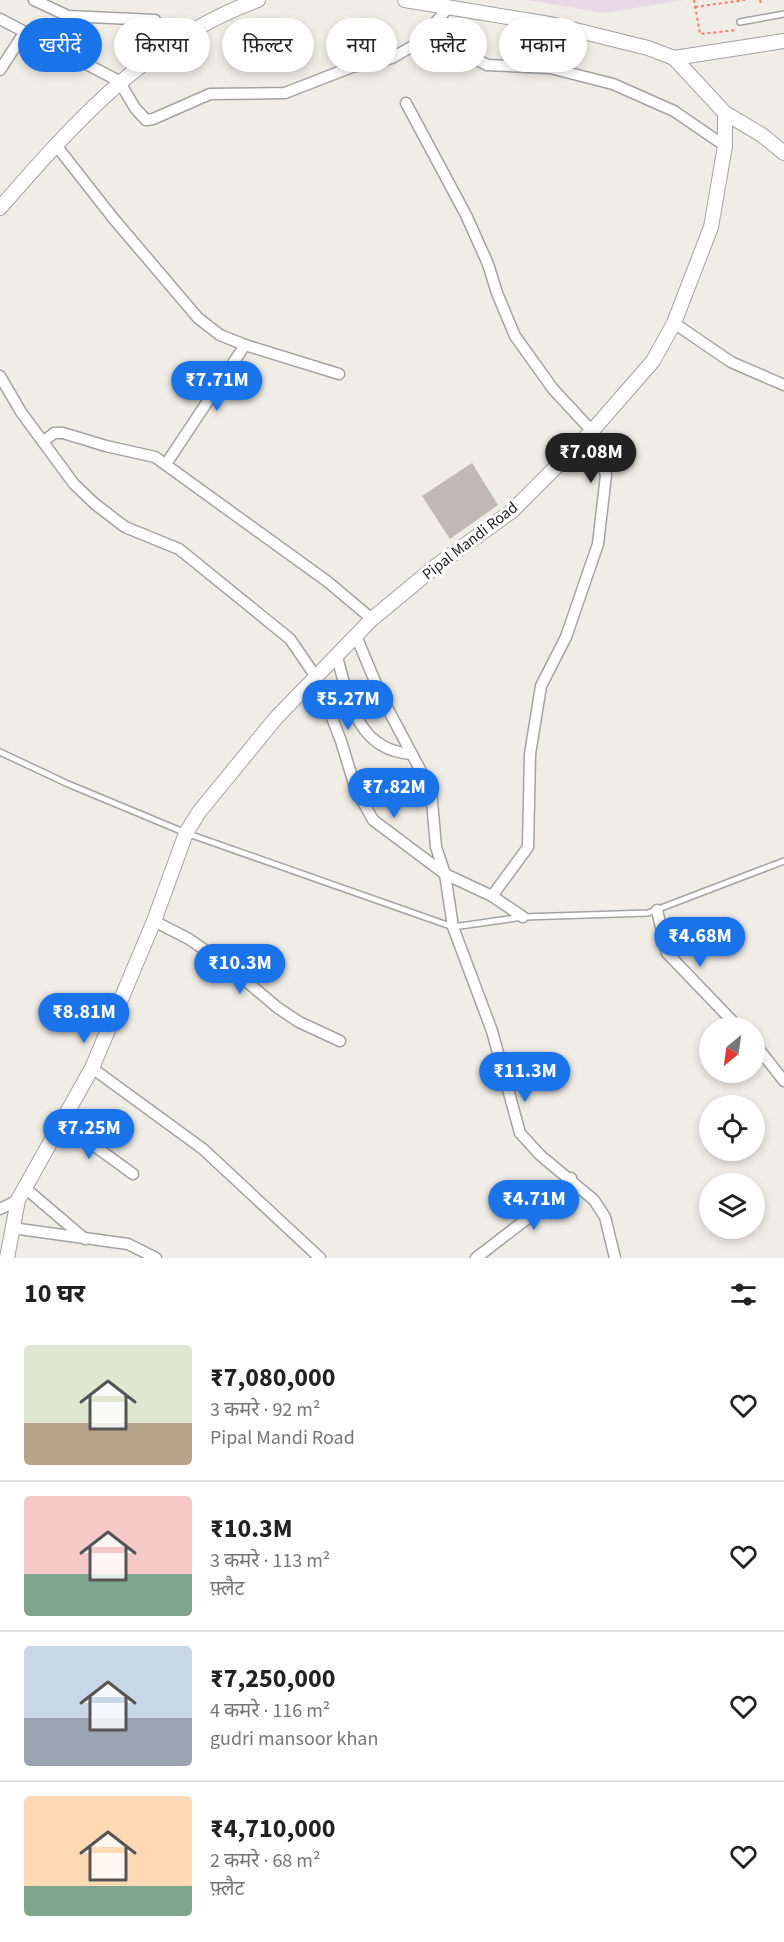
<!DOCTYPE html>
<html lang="hi">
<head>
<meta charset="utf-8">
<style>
	body { margin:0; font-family:"Source Sans 3","Noto Sans Devanagari",sans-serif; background:#f6f6f6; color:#222; height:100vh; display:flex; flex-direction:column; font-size:22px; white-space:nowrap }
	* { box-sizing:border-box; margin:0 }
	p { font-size:20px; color:#767676 }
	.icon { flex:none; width:33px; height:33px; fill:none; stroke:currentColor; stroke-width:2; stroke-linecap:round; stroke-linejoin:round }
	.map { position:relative; height:1258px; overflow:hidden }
	.panel { display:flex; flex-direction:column; background:#fff; flex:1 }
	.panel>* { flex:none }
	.hud { position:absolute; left:18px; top:18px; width:748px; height:54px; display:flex; gap:12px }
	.needle { width:39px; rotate:209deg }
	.buttons { position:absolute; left:699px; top:1017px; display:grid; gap:12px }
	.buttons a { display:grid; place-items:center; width:66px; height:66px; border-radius:50%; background:#fff; box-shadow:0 3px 9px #0003; font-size:30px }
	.price { position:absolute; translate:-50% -51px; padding:0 14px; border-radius:21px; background:#1a73e8; color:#fff; font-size:20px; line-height:39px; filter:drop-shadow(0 2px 3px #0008) }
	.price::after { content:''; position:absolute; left:50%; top:36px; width:18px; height:14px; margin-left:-9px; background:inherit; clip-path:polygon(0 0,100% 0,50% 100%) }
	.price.active { background:#222; color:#fff }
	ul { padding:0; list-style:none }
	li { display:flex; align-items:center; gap:18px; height:150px; padding:0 24px }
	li+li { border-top:2px solid #e0e0e0 }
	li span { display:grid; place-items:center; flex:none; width:168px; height:120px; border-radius:6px; color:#555 }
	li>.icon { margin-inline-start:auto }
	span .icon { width:72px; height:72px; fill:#fffc; stroke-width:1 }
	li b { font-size:26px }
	h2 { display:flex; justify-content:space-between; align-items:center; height:72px; padding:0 24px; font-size:26px }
	.chip { padding:0 21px; border-radius:27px; background:#fff; box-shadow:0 3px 9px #0003; font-size:21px; line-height:54px }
	.chip.active { background:#1a73e8; color:#fff }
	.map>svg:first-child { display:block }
	.railway { fill:#e8d8e6 }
	.building { fill:#c0b8b3 }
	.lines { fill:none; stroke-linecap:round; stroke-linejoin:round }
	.service-casing { stroke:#a3a3a3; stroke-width:8 }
	.minor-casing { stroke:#a3a3a3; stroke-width:13 }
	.tertiary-casing { stroke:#a3a3a3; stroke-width:16 }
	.path { stroke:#f47a72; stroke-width:2; stroke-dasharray:3 3; stroke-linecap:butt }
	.service { stroke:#fff; stroke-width:5 }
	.minor { stroke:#fff; stroke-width:10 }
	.tertiary { stroke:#fff; stroke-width:14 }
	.labels { text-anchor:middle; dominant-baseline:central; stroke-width:6; stroke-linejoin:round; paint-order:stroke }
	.street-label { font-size:16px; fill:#1f1f1f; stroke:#fff }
</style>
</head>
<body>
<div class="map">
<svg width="784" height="1258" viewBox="0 0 784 1258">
	<rect width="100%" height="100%" fill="#f0ece6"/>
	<path class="railway" d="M528 0H684L604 13Z"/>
	<path class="building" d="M472 463 498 505 450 539 422 496Z"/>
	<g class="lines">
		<g class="service-casing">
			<g id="service">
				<path d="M740 22 784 14"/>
				<path d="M0 752 68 784 186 833 453 927 523 917 648 913 784 861"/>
			</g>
		</g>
		<g class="minor-casing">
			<g id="minor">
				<path d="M34 0 68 16 155 20"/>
				<path d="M0 19 119 81 135 108 146 120 153 119 210 94 285 93 352 67 392 58 416 44 449 7"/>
				<path d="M427 32 487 65 550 68 613 84 674 111 725 146"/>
				<path d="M0 70 24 33"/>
				<path d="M406 103 466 215 488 264 497 293 515 336 553 389 592 431 606 475 598 544 566 637 541 686 530 754 528 847 492 896"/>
				<path d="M55 144 113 218 198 318 220 335 245 345 339 374"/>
				<path d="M674 323 731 362 784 385"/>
				<path d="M0 376 21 412 74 484 95 504 125 527 179 549 290 639 316 677 341 741 355 787 373 820 445 874 492 896 523 917"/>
				<path d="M43 442 54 433H63L106 446 155 457 328 582 372 619"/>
				<path d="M166 464 245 345"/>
				<path d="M356 636 382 698 431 790 436 847 445 874 453 927 492 1031 520 1133 540 1155 594 1200 605 1217 615 1258"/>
				<path d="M337 657C349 700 357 750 411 754"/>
				<path d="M657 910 667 953 739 1028"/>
				<path d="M154 921 189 939 228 966 278 1008 299 1022 340 1041"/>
				<path d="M754 1043 784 1081"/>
				<path d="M92 1068 203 1149 320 1258"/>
				<path d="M63 1123 133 1174"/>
				<path d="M25 1188 85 1239"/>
				<path d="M0 1209 18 1200"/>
				<path d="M12 1228 128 1244 156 1258"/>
				<path d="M476 1258 537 1211 571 1178"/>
			</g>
		</g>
		<g class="tertiary-casing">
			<g id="tertiary">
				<path d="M405 0 555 25 648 48 674 58 725 113 762 135 784 153"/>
				<path d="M674 58 784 41"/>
				<path d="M0 208C75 122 147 40 258 0"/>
				<path d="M7 1258 18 1200 92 1068 154 921 186 833 199 812 276 718 372 619 436 566 512 511 592 431 653 361 674 323 711 227 725 146V113"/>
			</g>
		</g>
		<g class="path">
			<path d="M694 0 700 34 737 30"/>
			<path d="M760 0 761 3"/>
			<path d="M695 7 745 0"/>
		</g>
		<use href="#service" class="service"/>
		<use href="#minor" class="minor"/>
		<use href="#tertiary" class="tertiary"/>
	</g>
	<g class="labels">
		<g class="street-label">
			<text transform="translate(470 541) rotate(-38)">Pipal Mandi Road</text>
		</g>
	</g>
</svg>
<div class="buttons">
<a><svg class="needle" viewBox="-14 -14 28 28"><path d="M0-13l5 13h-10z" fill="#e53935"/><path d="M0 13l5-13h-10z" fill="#767676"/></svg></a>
<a><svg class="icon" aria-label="locate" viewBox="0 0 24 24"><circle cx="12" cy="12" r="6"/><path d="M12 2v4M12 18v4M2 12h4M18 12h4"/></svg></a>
<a><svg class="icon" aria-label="layers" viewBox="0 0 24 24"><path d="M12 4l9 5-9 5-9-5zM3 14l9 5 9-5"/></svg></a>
</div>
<b class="price" style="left:217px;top:412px">₹7.71M</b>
<b class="price active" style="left:591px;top:484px">₹7.08M</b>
<b class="price" style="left:348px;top:731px">₹5.27M</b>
<b class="price" style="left:394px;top:819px">₹7.82M</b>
<b class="price" style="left:700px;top:968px">₹4.68M</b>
<b class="price" style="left:240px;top:995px">₹10.3M</b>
<b class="price" style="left:84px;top:1044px">₹8.81M</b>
<b class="price" style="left:525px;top:1103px">₹11.3M</b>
<b class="price" style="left:89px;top:1160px">₹7.25M</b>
<b class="price" style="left:534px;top:1231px">₹4.71M</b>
<div class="hud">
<a class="chip active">खरीदें</a>
<a class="chip">किराया</a>
<a class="chip">फ़िल्टर</a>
<a class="chip">नया</a>
<a class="chip">फ़्लैट</a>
<a class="chip">मकान</a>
</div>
</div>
<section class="panel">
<h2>10 घर<svg class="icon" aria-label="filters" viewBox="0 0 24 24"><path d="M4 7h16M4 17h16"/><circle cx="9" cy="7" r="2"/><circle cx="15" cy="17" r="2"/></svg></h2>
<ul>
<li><span style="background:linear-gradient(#dfe7d0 65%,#b9a48a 0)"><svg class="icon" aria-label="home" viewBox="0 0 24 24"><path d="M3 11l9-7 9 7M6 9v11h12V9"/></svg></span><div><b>₹7,080,000</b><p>3 कमरे · 92 m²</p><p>Pipal Mandi Road</p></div><svg class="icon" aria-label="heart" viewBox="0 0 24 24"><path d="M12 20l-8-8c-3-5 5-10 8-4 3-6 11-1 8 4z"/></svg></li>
<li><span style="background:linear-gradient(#f6c9c9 65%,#7fa58c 0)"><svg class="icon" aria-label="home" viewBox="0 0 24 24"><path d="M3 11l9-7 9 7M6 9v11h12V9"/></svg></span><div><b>₹10.3M</b><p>3 कमरे · 113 m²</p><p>फ़्लैट</p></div><svg class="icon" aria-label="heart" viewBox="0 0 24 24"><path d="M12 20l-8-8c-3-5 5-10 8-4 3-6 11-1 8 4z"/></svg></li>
<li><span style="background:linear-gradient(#c9d6e8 60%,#9aa5b1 0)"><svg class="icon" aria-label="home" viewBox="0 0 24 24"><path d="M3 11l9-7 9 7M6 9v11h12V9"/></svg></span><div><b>₹7,250,000</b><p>4 कमरे · 116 m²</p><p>gudri mansoor khan</p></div><svg class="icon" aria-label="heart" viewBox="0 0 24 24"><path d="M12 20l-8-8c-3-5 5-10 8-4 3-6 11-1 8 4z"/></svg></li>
<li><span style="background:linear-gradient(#ffd9b3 75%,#7fa58c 0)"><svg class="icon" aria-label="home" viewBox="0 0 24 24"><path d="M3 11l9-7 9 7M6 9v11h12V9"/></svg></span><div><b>₹4,710,000</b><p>2 कमरे · 68 m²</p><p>फ़्लैट</p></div><svg class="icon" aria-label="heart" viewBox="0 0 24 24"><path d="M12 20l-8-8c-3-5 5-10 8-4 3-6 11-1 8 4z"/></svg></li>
</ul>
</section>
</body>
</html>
